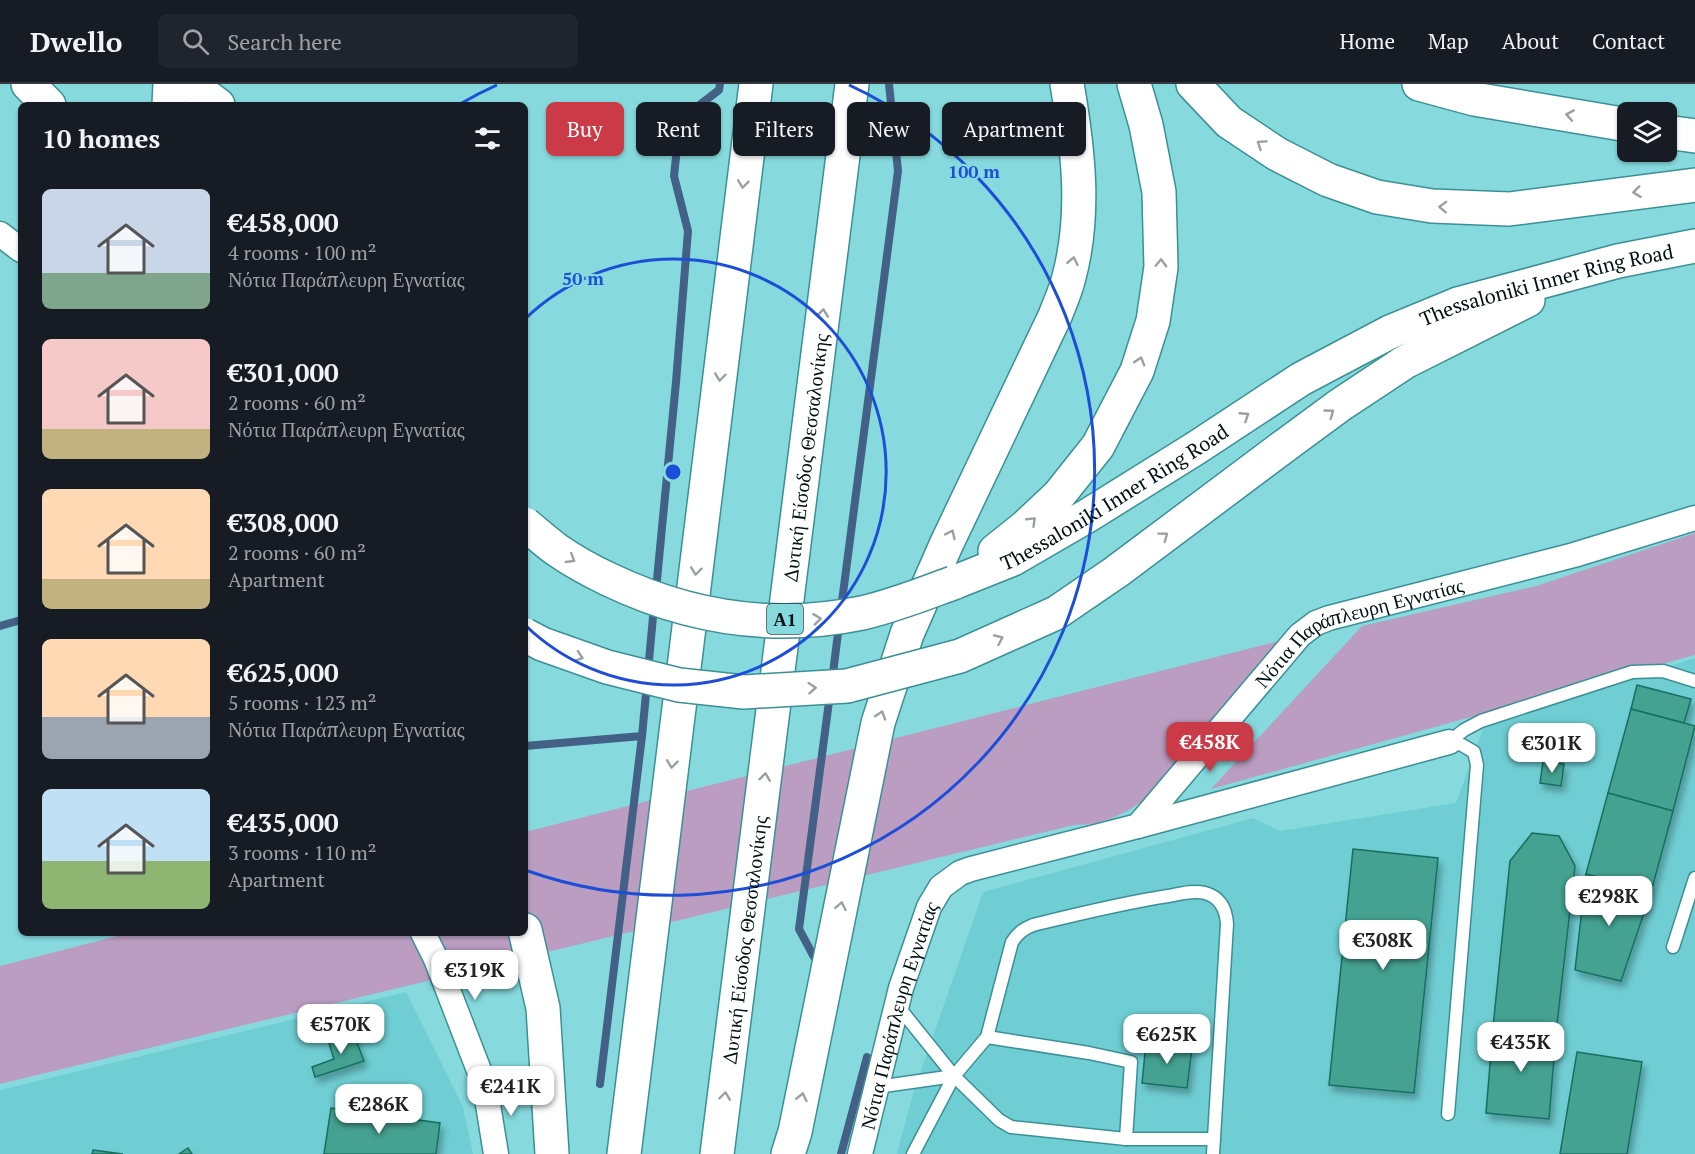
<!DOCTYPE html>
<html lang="en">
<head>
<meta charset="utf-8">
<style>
	body { margin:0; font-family:"PT Serif",serif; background:#20242c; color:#f1f3f6; height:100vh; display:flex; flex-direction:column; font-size:22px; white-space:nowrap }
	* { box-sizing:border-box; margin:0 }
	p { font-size:20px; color:#9ea1a6 }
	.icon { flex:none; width:33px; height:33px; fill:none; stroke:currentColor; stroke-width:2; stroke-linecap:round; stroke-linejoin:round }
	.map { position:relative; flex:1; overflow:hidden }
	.side { position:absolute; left:18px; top:18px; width:510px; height:834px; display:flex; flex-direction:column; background:#171b24; border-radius:9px; box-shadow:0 2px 4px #0004 }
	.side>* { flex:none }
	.banner { position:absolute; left:546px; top:18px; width:570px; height:54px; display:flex; gap:12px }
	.tools { position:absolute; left:1617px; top:18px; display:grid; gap:12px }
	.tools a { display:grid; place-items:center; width:60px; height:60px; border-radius:9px; background:#171b24; box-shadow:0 2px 4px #0004; font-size:30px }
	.price { position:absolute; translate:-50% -51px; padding:0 14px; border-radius:12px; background:#fff; color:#222; font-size:20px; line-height:39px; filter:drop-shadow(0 2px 3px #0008) }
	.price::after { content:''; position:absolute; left:50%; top:36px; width:18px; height:14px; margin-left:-9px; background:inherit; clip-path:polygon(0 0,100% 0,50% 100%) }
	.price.current { background:#ca3a47; color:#fff }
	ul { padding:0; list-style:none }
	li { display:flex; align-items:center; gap:18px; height:150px; padding:0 24px }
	li span { display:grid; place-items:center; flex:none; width:168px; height:120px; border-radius:9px; color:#555 }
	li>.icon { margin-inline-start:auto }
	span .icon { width:72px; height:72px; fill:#fffc; stroke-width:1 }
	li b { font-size:26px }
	h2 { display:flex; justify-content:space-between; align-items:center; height:72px; padding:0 24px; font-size:26px }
	.tag { padding:0 21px; border-radius:9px; background:#171b24; box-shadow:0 2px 4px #0004; font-size:21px; line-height:54px }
	.tag.current { background:#ca3a47; color:#fff }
	header { display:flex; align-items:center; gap:36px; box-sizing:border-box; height:84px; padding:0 30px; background:#171b24; border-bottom:2px solid #363941 }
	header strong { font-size:28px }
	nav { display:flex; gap:33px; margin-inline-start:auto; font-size:21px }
	.search { width:420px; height:54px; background:#20242c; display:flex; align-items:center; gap:15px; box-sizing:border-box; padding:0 21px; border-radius:9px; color:#9ea1a6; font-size:22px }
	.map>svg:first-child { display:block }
	.built { fill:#6fced3 }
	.green { fill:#bb9dc2 }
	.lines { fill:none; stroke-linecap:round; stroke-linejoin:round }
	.stream { stroke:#436086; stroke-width:8 }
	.building { fill:#45a291; stroke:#176f62; stroke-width:1.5; filter:url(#shadow) }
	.service-casing { stroke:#3a9095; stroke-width:15 }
	.minor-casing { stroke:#3a9095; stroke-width:27 }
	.trunk-casing { stroke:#3a9095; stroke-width:36 }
	.motorway-casing { stroke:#3a9095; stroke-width:36 }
	.service { stroke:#fff; stroke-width:12 }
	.minor { stroke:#fff; stroke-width:24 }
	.trunk { stroke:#fff; stroke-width:33 }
	.motorway { stroke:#fff; stroke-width:33 }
	.trunk-bridge-casing { stroke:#3a9095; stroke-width:36; stroke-linecap:butt }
	.trunk-bridge { stroke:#fff; stroke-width:33 }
	.oneway { stroke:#99a0a1 }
	.ring { fill:none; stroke:#1d4ed8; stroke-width:3 }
	.labels { text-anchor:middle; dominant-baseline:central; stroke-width:4.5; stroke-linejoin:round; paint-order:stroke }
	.shield { fill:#86dade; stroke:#284e50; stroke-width:1.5 }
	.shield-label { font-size:18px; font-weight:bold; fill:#001213 }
	.street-label { font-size:20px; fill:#001213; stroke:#86dade }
	.centre { fill:#1d4ed8; stroke:#86dade; stroke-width:3 }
	.ring-label { font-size:18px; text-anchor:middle; font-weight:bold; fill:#1d4ed8; stroke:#86dade; stroke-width:4.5; stroke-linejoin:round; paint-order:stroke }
</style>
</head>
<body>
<header>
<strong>Dwello</strong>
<div class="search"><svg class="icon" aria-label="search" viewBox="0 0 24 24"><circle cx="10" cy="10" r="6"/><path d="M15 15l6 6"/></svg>Search here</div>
<nav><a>Home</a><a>Map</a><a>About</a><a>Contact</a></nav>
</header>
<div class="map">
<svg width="1695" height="1070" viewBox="0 0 1695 1070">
	<defs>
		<filter id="shadow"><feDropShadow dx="3.5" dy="6" stdDeviation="3" flood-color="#0004"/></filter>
	</defs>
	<rect width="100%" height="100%" fill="#86dade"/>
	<g class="built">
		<path d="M1695 574V1070H897L912 1013 983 808 1253 734 1280 747 1456 719 1484 642Z"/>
		<path d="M406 908 463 1023 473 1070H0V1006Z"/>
	</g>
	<g class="green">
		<path d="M1695 449V571L1211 705 1362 542 1536 502Z"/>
		<path d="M1279 557 1204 656 1155 708 1129 726 1110 735 1092 740 1074 741 0 1000V882L129 849H525V748Z"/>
	</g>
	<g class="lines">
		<g class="stream">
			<path d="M656 506 676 298 688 147 674 92 680 36 719 6 720 0"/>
			<path d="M841 525 898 87 889 0"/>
			<path d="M0 542 21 536"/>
			<path d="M648 587 654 522"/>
			<path d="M832 597 839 541"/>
			<path d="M525 662 642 652 647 599"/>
			<path d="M814 873 799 845 830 610"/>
			<path d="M600 1000 642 652"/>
			<path d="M841 1070 867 973"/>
		</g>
	</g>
	<g class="building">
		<path d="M1637 601 1691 615 1684 639 1631 625Z"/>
		<path d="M1631 625 1695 642 1673 727 1608 709Z"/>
		<path d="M1543 677 1564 680 1561 702 1540 699Z"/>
		<path d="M1608 709 1673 727 1651 808 1586 790Z"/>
		<path d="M1532 749 1559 752 1575 782 1556 949 1493 943 1510 777Z"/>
		<path d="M1353 765 1438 774 1414 1009 1329 1001Z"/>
		<path d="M1586 790 1651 808 1621 897 1575 886Z"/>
		<path d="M1493 943 1556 949 1549 1035 1486 1029Z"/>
		<path d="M353 948 364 977 315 993 312 983 334 975 328 956Z"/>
		<path d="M1146 959 1192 964 1187 1004 1142 999Z"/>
		<path d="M1577 968 1642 978 1627 1070H1560Z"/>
		<path d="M331 1024 440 1039 436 1070H324Z"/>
		<path d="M188 1064 192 1070H179Z"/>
		<path d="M93 1066 123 1070H92Z"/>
	</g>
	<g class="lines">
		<g class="service-casing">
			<g id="service">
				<path d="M1449 658 1464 646 1481 637 1632 588 1663 587 1695 597"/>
				<path d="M1673 863 1695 794"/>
				<path d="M987 953 1089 969 1131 978 1126 1055"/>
				<path d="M954 992 999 1036 1011 1043 1126 1055H1214"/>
				<path d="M877 1003 954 992 897 921"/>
				<path d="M1448 1030 1477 681 1474 668 1462 661 1449 658"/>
				<path d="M913 1070 954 992 987 953 1012 858C1018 849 1023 845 1033 841 1078 830 1122 819 1168 812 1179 810 1193 806 1205 809 1220 813 1226 825 1227 840L1213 1070"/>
			</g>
		</g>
		<g class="minor-casing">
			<g id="minor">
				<path d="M0 150 21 166"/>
				<path d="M1138 742 1449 658"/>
				<path d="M423 849 436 875 485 1002 496 1070"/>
				<path id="s1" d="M860 1070 901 904 929 823 941 803 960 789 971 785 1138 742 1300 551 1316 539 1329 534 1574 471 1695 434"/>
			</g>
		</g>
		<g class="trunk-casing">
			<g id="trunk">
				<path d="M190 0 218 21"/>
				<path d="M1193 0 1229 38 1277 70 1328 96 1377 113 1432 122 1509 125 1695 101"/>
				<path d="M1419 0 1474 15 1628 41"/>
				<path d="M169 21 170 0"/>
				<path d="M1666 48 1695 52"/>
				<path d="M1283 363 1340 321 1405 278 1528 216"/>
				<path d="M995 467 1025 443 1059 411 1098 362 1137 287 1153 237 1161 183 1159 108 1146 41 1134 0"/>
				<path id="s2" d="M953 499 1013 475 1087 432 1196 364 1301 295 1390 248 1458 220 1618 177 1695 162"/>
			</g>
		</g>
		<g class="motorway-casing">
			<g id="motorway">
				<path d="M28 0 49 21"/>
				<path d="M525 846 543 924 552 1070"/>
				<path d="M624 1070 756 0"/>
				<path id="s3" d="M717 1070 852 0"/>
				<path d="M788 1070 795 1048 878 639 907 550 946 461 1055 232C1060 219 1066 206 1069 193 1086 129 1078 64 1067 0"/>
			</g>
		</g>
		<use href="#service" class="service"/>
		<use href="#minor" class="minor"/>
		<use href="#trunk" class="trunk"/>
		<use href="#motorway" class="motorway"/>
		<g class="trunk-bridge-casing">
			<g id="trunk-bridge">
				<path d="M525 440C535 448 546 458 557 466 573 477 591 487 608 495 689 534 774 547 862 529 893 522 923 510 953 499"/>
				<path d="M525 551 542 560 607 583 679 601 744 608 847 602 960 572 1056 529 1116 488 1283 363"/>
			</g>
		</g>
		<use href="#trunk-bridge" class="trunk-bridge"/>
	</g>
	<defs><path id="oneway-chevron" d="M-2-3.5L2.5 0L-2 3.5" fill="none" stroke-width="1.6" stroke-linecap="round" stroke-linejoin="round" transform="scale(1.5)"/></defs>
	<g class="oneway">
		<use href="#oneway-chevron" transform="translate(1570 31) rotate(-170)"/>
		<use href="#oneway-chevron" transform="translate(1261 60) rotate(-146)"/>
		<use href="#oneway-chevron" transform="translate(743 100) rotate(97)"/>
		<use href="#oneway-chevron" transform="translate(1637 108) rotate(173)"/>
		<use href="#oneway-chevron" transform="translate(1443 123) rotate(-178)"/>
		<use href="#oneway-chevron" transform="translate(1073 177) rotate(-79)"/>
		<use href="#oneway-chevron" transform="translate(1161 179) rotate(-88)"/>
		<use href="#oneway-chevron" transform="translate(823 229) rotate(-83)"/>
		<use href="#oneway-chevron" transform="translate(1140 277) rotate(-73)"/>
		<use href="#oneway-chevron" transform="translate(720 293) rotate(97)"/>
		<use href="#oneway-chevron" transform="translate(1330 329) rotate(-36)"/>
		<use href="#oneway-chevron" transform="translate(1245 332) rotate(-33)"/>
		<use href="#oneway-chevron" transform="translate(1032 437) rotate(-44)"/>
		<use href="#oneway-chevron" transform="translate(951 450) rotate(-65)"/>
		<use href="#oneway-chevron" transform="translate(1164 452) rotate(-37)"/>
		<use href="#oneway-chevron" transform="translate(571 475) rotate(31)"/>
		<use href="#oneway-chevron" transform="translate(696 487) rotate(97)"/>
		<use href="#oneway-chevron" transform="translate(817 535) rotate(-7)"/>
		<use href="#oneway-chevron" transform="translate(999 555) rotate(-24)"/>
		<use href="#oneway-chevron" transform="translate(579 573) rotate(19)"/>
		<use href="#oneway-chevron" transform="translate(812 604) rotate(-4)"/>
		<use href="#oneway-chevron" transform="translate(881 631) rotate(-72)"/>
		<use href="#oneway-chevron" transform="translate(672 680) rotate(97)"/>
		<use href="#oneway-chevron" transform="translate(765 693) rotate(-83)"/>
		<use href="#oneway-chevron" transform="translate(841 822) rotate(-79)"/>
		<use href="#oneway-chevron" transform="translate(725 1012) rotate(-83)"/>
		<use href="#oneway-chevron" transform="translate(802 1013) rotate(-78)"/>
	</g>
	<g class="ring">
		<path d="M525 235A213 213 0 1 1 525 541"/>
		<path d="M460 20A425 425 0 0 1 497 1M849 1A425 425 0 0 1 528 787"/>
	</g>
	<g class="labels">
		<rect class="shield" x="767" y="520" width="36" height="30" rx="4.5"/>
		<g class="shield-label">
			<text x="785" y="535">Α1</text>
		</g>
		<g class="street-label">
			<text stroke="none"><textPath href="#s2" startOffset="669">Thessaloniki Inner Ring Road</textPath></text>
			<text stroke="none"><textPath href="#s3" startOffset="702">Δυτική Είσοδος Θεσσαλονίκης</textPath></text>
			<text stroke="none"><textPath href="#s2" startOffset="183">Thessaloniki Inner Ring Road</textPath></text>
			<text stroke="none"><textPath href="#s1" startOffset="792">Νότια Παράπλευρη Εγνατίας</textPath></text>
			<text stroke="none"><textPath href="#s3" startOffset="216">Δυτική Είσοδος Θεσσαλονίκης</textPath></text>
			<text stroke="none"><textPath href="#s1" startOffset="144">Νότια Παράπλευρη Εγνατίας</textPath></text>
		</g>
	</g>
	<circle cx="673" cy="388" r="9" class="centre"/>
	<g class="ring-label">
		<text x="974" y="94">100 m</text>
		<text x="583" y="201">50 m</text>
	</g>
</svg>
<div class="tools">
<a><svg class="icon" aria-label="layers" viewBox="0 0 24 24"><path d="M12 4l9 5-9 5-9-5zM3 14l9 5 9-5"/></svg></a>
</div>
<b class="price current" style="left:1210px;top:689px">€458K</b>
<b class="price" style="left:1552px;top:690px">€301K</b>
<b class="price" style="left:1609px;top:843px">€298K</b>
<b class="price" style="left:1383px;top:887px">€308K</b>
<b class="price" style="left:475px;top:917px">€319K</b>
<b class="price" style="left:341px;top:971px">€570K</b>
<b class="price" style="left:1167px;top:981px">€625K</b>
<b class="price" style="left:1521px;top:989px">€435K</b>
<b class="price" style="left:511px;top:1033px">€241K</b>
<b class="price" style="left:379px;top:1051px">€286K</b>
<div class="banner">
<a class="tag current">Buy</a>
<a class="tag">Rent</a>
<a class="tag">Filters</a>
<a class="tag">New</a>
<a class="tag">Apartment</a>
</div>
<section class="side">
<h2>10 homes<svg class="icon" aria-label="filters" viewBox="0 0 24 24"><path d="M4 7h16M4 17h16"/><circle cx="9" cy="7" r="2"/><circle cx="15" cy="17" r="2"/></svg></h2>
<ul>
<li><span style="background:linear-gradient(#c9d6e8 70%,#7fa58c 0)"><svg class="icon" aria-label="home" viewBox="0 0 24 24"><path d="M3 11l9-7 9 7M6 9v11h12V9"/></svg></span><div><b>€458,000</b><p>4 rooms · 100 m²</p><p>Νότια Παράπλευρη Εγνατίας</p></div></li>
<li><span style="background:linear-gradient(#f6c9c9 75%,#c2b280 0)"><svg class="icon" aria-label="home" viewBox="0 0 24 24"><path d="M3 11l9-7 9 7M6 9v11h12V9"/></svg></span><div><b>€301,000</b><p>2 rooms · 60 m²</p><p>Νότια Παράπλευρη Εγνατίας</p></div></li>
<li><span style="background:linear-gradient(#ffd9b3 75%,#c2b280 0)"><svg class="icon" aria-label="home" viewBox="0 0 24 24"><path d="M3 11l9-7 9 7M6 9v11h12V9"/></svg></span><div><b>€308,000</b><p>2 rooms · 60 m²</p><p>Apartment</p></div></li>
<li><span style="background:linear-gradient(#ffd9b3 65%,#9aa5b1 0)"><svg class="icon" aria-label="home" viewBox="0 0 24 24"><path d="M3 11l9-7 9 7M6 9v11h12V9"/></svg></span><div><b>€625,000</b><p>5 rooms · 123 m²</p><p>Νότια Παράπλευρη Εγνατίας</p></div></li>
<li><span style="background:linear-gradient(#bfe0f5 60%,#8fb573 0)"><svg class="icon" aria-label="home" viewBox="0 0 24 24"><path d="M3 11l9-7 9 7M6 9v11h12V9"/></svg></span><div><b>€435,000</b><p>3 rooms · 110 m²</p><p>Apartment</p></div></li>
</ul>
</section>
</div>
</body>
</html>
